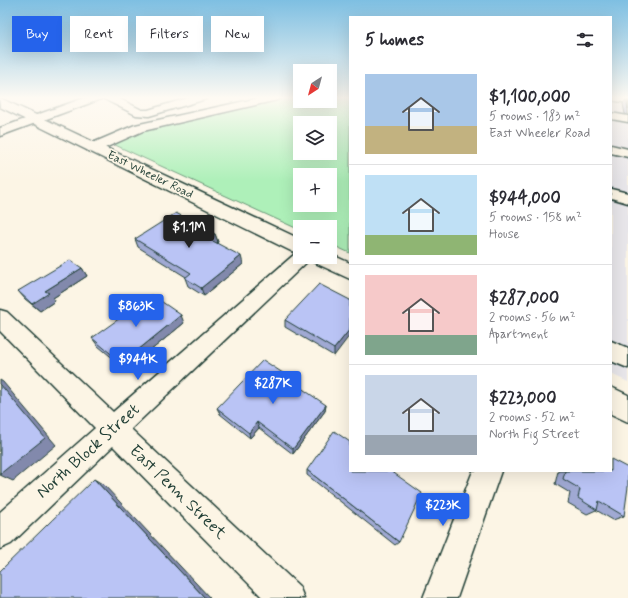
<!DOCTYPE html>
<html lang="en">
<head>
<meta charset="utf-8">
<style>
	body { margin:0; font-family:Mynerve,sans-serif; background:#f2f2f3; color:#2b2b33; height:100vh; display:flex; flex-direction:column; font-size:15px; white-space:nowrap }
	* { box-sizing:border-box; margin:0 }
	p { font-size:13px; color:#7c7c81 }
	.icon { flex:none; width:22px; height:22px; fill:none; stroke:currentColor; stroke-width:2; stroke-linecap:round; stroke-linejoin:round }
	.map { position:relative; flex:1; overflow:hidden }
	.drawer { position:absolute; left:349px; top:16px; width:263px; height:456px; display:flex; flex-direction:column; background:#fff; border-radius:0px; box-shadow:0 4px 16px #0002 }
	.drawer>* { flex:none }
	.guide { position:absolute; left:12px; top:16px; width:277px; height:36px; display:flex; gap:8px }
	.needle { width:26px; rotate:216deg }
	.controls { position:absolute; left:293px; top:64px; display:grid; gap:8px }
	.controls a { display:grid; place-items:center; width:44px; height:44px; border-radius:0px; background:#fff; box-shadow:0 4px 16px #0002; font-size:20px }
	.price { position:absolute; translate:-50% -34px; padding:0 9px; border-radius:4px; background:#2563eb; color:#fff; font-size:13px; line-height:26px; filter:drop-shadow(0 1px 2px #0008) }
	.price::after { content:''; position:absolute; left:50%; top:24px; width:12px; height:9px; margin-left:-6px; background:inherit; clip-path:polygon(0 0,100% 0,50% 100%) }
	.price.selected { background:#222; color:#fff }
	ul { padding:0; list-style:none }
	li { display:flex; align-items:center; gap:12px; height:100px; padding:0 16px }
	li+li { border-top:1px solid #e1e1e2 }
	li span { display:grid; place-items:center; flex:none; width:112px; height:80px; border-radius:0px; color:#555 }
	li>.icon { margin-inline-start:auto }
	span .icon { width:48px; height:48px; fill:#fffc; stroke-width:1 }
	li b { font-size:17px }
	h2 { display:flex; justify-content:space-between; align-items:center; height:48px; padding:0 16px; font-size:17px }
	.tag { padding:0 14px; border-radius:0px; background:#fff; box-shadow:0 4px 16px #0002; font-size:14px; line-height:36px }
	.tag.selected { background:#2563eb; color:#fff }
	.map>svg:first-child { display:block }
	.built { fill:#e8e6ea }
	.green { fill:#aef0b9; stroke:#669676; fill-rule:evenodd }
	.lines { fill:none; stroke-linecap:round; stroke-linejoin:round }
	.minor-casing { stroke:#1f3d34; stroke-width:3 }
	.major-casing { stroke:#1f3d34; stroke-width:3 }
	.minor { fill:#fcf5e5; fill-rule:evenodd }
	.major { fill:#fcf5e5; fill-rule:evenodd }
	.wall { fill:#a0a9d3; stroke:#1f3d34 }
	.shaded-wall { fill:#8289ac; stroke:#1f3d34 }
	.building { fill:#bac4f5; stroke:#1f3d34 }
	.labels { text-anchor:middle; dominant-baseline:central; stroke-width:3.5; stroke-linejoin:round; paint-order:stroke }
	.far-street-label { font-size:12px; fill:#1f3d34; stroke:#fcf5e5 }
	.near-street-label { font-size:17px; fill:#1f3d34; stroke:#fcf5e5 }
</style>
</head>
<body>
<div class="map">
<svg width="628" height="598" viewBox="0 0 628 598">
	<rect width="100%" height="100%" fill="#fcf5e5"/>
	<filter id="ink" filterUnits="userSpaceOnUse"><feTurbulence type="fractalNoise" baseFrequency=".025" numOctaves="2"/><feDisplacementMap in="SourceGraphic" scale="8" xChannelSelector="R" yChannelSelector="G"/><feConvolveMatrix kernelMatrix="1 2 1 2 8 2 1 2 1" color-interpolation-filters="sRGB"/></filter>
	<g filter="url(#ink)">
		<path class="built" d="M611 97H628V382L611 374Z"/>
		<path class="green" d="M285 97H300V101H330V97H350V253L330 244V227H300V230L113 144 143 131ZM300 123H330V153H300ZM300 175H330V205H300Z"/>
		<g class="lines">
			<g class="minor-casing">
				<g id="minor">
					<path d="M87 97H102L101 99 0 136V128Z"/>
					<path d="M103 97H116L142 110H148L191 97H207L206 99 149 116 136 115 104 99Z"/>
					<path d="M263 97H282L277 100 143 131 98 151H88L87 148 88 145 135 125Z"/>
					<path d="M611 97H628V103L611 100Z"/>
					<path d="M611 113 628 116V122L611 119Z"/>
					<path d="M611 145 628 149V157L611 153Z"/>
					<path d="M611 189 628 193V203L611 198Z"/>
					<path d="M300 251V257H311L308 261 131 429 299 586 304 598H263L113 446 11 544 0 549V512L95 428 0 331V310L7 312 113 412 296 253Z"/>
					<path d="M611 341 628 348V368L611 361Z"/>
					<path d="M473 471H501L457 598H423Z"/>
				</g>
			</g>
			<g class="major-casing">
				<g id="major">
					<path d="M0 98 300 239V253L293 252 0 107Z"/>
					<path d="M330 254 350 263V279L313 262 310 257H330Z"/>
					<path d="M611 387 628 395V422L611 414Z"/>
				</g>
			</g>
			<use href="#minor" class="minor"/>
			<use href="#major" class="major"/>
		</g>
		<g class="wall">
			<path d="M626 99H628V115L625 114 623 104Z"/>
			<path d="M215 234 218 242 216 243 243 264 204 296 188 286 185 278 186 277 138 247 135 239Z"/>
			<path d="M82 268 87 276 53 298 55 301 40 311 25 299 18 291Z"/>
			<path d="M350 300 334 356 285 327V320Z"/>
			<path d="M184 323 127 370 98 346 92 338Z"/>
			<path d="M326 405 325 411 293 454 259 428 250 438 220 414 217 408Z"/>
			<path d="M307 470 399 542 395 545 307 475Z"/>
			<path d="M558 471H611L624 516 613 520 596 510 587 514 568 503 570 493 555 484Z"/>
		</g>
		<g class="shaded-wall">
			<path d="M215 234 218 242 211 247 209 239Z"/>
			<path d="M241 256 243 264 204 296 201 288Z"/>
			<path d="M82 268 87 276 53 298 55 301 40 311 32 304 45 291Z"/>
			<path d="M181 315 184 323 127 370 122 363Z"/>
			<path d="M350 329V335L334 356V349Z"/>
			<path d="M0 380 3 382 56 445 13 481 0 475Z"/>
			<path d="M326 405 325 411 293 454V449Z"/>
			<path d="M257 422 259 428 250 438 249 433Z"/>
			<path d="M94 479 104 485 210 598H205Z"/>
		</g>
		<g class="building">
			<path d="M611 97H614L613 100H611Z"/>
			<path d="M626 99H628V109Z"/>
			<path d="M176 213 215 234 209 239 241 256 201 288 185 278 191 273 135 239Z"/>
			<path d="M70 260 82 268 45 291 49 293 32 304 18 291Z"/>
			<path d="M319 284 350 300V329L334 349 285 320Z"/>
			<path d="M152 295 181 315 122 363 92 338Z"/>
			<path d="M263 360 292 379 291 381 326 405 293 449 257 422 249 433 217 408Z"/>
			<path d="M0 384 45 438 0 474Z"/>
			<path d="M334 431 350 442V471H391L422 493 399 542 307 470Z"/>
			<path d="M611 459 628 468V487L624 516 599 501 597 510 578 498 580 489 563 479 565 471H611Z"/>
			<path d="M94 479 205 598H0V571Z"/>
		</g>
	</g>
	<linearGradient id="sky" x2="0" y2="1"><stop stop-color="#7ebfe2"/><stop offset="0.54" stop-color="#fefaf3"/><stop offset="1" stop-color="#fefaf3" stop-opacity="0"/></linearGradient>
	<rect width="628" height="181" fill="url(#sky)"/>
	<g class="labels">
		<g class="far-street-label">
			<text transform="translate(150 175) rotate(26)">East Wheeler Road</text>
		</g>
		<g class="near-street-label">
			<text transform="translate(88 451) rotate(-42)">North Block Street</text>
			<text transform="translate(178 492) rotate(44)">East Penn Street</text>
		</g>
	</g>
</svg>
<div class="controls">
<a><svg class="needle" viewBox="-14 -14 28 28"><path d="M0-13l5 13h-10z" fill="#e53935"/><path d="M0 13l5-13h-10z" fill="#7c7c81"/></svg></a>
<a><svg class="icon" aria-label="layers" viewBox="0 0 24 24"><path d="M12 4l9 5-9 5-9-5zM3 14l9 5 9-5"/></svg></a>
<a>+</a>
<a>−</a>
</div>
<b class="price selected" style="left:189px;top:249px">$1.1M</b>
<b class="price" style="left:136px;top:328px">$863K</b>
<b class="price" style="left:138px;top:381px">$944K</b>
<b class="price" style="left:273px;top:405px">$287K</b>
<b class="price" style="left:443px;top:527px">$223K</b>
<div class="guide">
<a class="tag selected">Buy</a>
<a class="tag">Rent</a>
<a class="tag">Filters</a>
<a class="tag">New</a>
</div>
<section class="drawer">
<h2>5 homes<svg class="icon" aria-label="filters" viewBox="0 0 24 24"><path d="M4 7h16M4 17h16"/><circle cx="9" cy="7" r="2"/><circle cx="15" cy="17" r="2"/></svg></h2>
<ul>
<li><span style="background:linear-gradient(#a9c7e8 65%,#c2b280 0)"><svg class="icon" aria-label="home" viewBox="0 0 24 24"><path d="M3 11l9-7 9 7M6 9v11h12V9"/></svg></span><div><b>$1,100,000</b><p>5 rooms · 183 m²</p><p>East Wheeler Road</p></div></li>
<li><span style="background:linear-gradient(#bfe0f5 75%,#8fb573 0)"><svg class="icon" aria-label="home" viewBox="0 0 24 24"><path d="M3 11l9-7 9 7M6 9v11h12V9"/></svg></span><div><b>$944,000</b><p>5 rooms · 158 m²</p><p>House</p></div></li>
<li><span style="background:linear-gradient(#f6c9c9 75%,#7fa58c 0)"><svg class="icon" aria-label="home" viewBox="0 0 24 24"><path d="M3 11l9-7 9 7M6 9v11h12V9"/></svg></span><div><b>$287,000</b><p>2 rooms · 56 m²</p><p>Apartment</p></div></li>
<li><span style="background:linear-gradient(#c9d6e8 75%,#9aa5b1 0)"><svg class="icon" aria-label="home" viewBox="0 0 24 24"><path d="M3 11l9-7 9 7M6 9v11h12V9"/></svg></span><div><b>$223,000</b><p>2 rooms · 52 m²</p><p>North Fig Street</p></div></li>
</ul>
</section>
</div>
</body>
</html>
